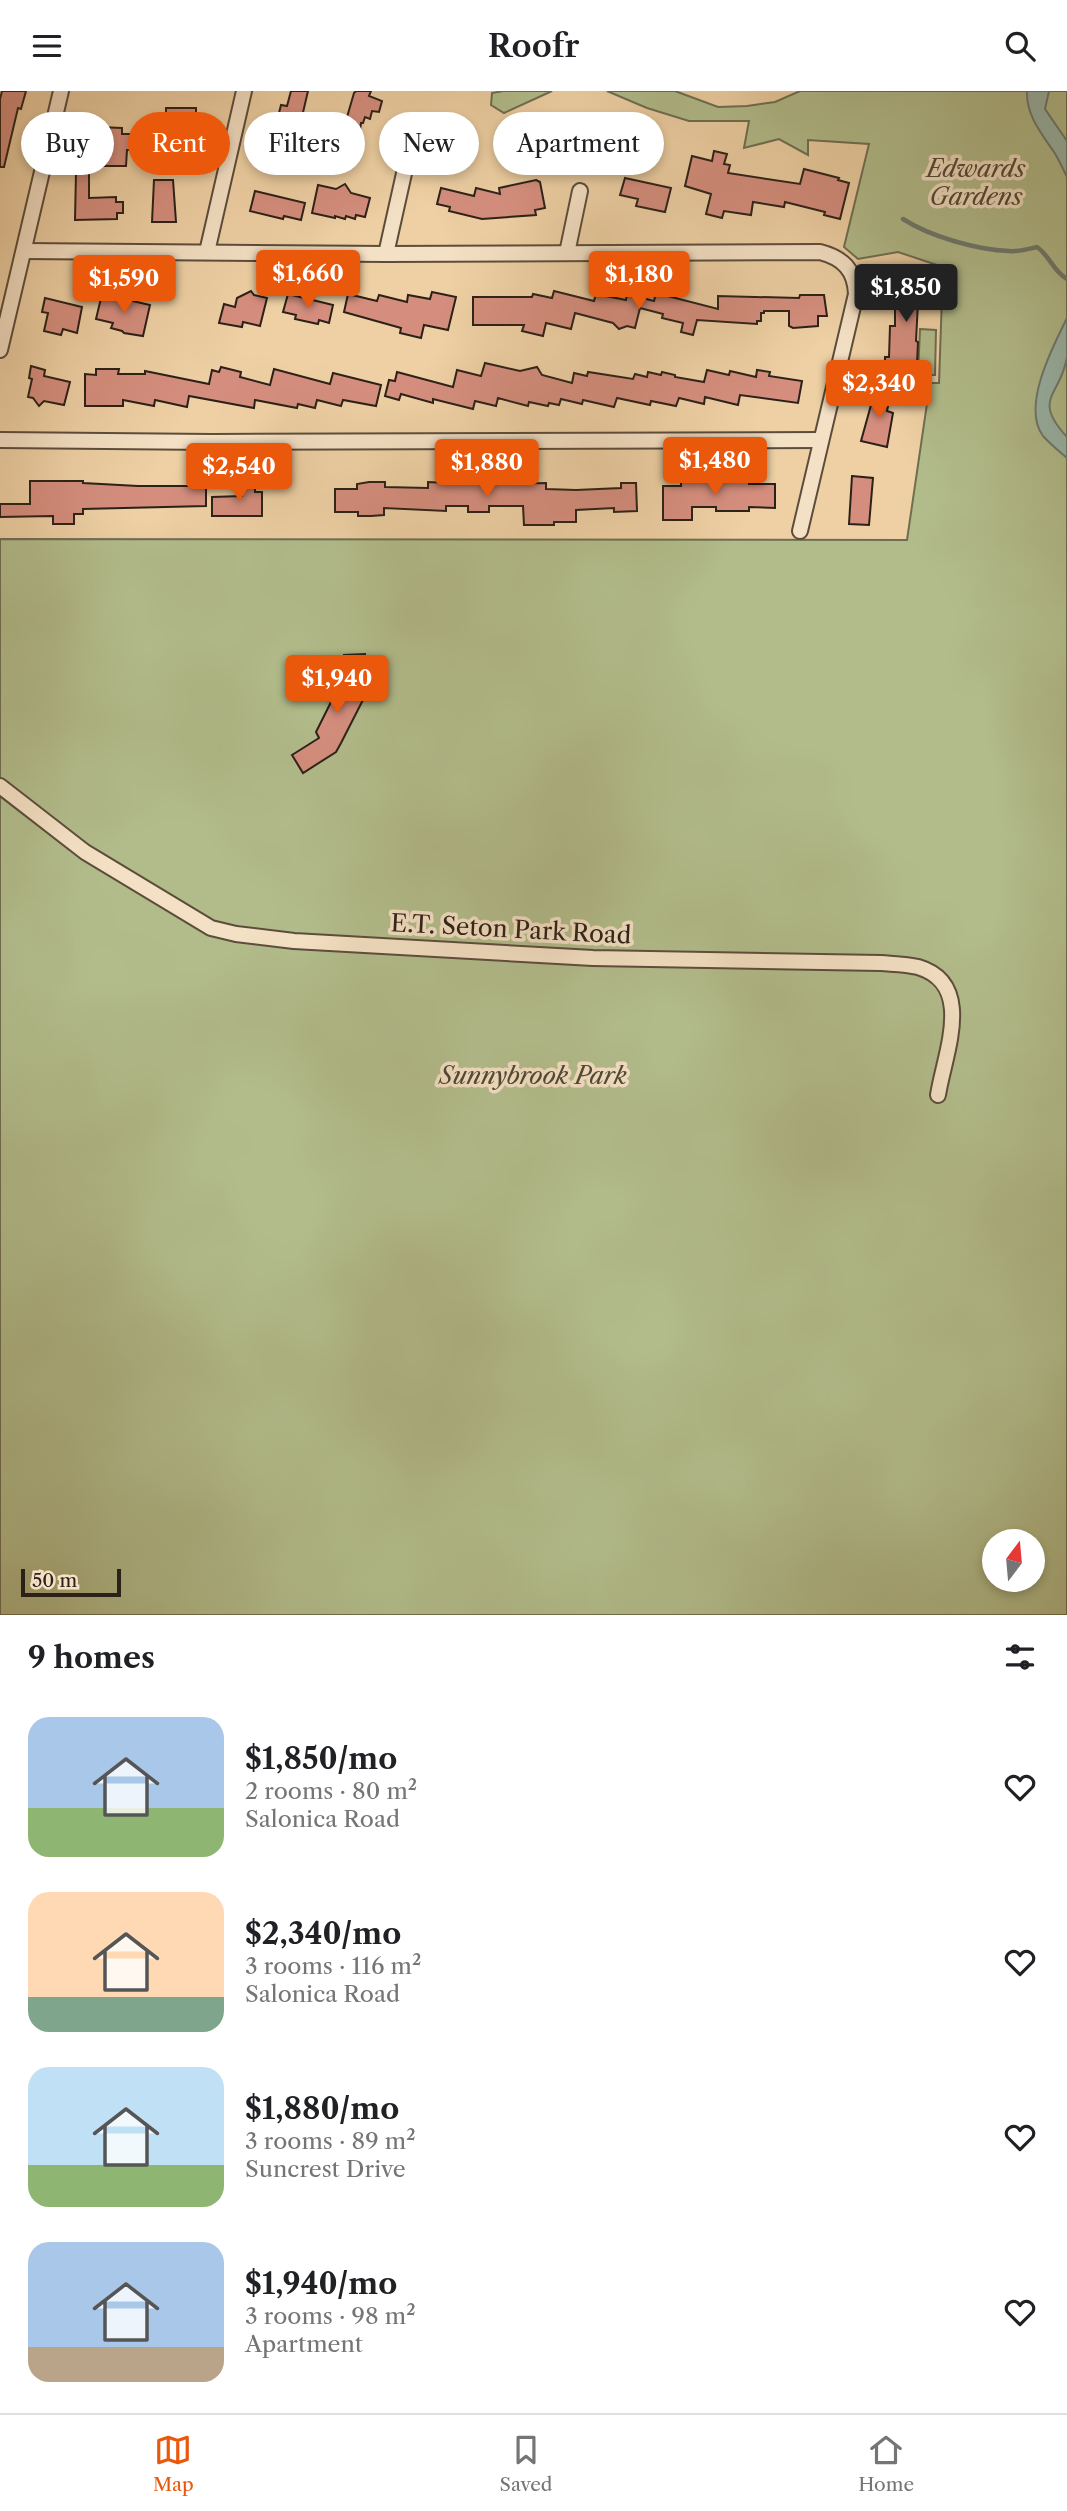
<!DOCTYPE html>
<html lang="en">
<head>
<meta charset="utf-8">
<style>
	body { margin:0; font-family:"Libre Caslon Text",serif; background:#f2f2f2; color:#202124; height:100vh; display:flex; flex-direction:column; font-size:26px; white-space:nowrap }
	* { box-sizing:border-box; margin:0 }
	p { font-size:23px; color:#757577 }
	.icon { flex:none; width:38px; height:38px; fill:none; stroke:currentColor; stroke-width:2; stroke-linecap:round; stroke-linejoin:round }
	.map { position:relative; height:1524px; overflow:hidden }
	.details { display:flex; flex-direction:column; background:#fff; flex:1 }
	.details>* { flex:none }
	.hud { position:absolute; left:21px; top:21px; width:700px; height:63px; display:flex; gap:14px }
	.needle { width:46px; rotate:16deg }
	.controls { position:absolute; left:982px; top:1438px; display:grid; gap:14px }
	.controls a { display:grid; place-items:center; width:63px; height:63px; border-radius:50%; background:#fff; box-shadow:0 4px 10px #0003; font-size:35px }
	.scale { position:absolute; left:21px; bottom:18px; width:100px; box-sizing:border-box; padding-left:7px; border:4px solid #2c2118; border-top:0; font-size:19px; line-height:24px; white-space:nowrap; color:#2c2118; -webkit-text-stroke:5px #f4e0c4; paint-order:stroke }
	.price { position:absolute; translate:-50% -60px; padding:0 16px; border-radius:7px; background:#ea580c; color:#fff; font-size:23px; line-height:46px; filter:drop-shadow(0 2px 4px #0008) }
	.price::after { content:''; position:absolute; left:50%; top:42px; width:21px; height:16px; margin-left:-10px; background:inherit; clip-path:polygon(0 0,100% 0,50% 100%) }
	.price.selected { background:#222; color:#fff }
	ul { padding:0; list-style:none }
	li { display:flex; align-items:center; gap:21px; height:175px; padding:0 28px }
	li span { display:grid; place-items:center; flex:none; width:196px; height:140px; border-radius:21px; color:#555 }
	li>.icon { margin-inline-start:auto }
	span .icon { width:84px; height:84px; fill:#fffc; stroke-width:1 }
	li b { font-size:30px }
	h2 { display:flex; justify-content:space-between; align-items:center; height:84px; padding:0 28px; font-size:30px }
	.pill { padding:0 24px; border-radius:32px; background:#fff; box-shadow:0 4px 10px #0003; font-size:24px; line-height:63px }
	.pill.selected { background:#ea580c; color:#fff }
	header { display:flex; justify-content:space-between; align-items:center; height:91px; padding:0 28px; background:#fff; font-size:32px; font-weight:600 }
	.menu { display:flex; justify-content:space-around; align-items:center; height:98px; border-top:2px solid #e0e0e0; background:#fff; font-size:19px; color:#757577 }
	.menu a { display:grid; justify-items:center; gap:4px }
	.menu .selected { color:#ea580c }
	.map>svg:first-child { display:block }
	.green { fill:#b2bc8b; stroke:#6f6e52; stroke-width:2; fill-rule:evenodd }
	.water { fill:#99b6a9; stroke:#6d7a6f; stroke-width:2 }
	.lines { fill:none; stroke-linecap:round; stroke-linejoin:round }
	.stream { stroke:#6d7a6f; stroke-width:4.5 }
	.building { fill:#d58e7e; stroke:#2c2118; stroke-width:2 }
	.minor-casing { stroke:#5c4d3b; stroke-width:18 }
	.minor { stroke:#f4e0c4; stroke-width:14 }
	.labels { text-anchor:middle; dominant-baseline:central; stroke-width:7; stroke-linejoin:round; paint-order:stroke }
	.park-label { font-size:24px; font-style:italic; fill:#4e4835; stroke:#f4e0c4 }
	.street-label { font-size:24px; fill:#2c2118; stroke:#f4e0c4 }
</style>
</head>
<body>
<header><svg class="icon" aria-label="menu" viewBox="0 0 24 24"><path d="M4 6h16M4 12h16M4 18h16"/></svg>Roofr<svg class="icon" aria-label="search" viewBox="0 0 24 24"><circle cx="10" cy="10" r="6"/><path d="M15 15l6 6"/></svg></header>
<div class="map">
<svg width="1067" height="1524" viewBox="0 0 1067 1524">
	<rect width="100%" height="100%" fill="#eed0a4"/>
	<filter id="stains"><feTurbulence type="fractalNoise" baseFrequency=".00286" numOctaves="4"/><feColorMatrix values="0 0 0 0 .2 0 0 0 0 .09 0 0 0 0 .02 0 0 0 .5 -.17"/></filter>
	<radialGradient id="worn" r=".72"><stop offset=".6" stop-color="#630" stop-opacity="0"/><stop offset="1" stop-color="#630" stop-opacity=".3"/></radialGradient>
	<g class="green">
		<path d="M503 0H552L504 22 491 14 492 2Z"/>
		<path d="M607 0H675L718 16 747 15 775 11 800 0H1067V1524H0V448L907 449 930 292H939L943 176 898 161 858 168 844 156 869 53 808 49V64L779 48 744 57 749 30H689L647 17ZM994 1451H1032V1489H994Z"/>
		<path d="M920 238 936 239 935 284H918Z"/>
	</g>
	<g class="water">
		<path d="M1027 0H1049L1045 18 1067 50V86C1063 78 1059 69 1054 61 1041 42 1026 24 1027 0Z"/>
		<path d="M1067 227C1067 240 1067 254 1067 266 1061 305 1031 307 1067 346V367C1059 360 1050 353 1043 345 1021 316 1053 255 1067 227Z"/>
	</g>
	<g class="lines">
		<path class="stream" d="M903 128C929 145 977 159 1009 160 1018 161 1028 158 1037 156 1050 165 1053 180 1067 188"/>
	</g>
	<g class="building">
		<path d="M2 0H26L21 18 18 17 4 76H0V8Z"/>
		<path d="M291 0H308L294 60 286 58 285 63 271 60 273 54 268 53 271 41H274L276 34 281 14 287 15Z"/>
		<path d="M356 0H371L369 5 382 10 379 21 372 20 370 28 365 26 363 32H361L356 65 335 60 341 33H345L354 2Z"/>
		<path d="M166 17H196V37H190V72H166Z"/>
		<path d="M549 28 610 35 608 53 572 52V50L547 47Z"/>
		<path d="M99 36 122 37V43H131V53L130 59H127L126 75H99L98 58H96V41H99Z"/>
		<path d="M714 60 727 63 724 73 730 74 728 82 800 93 804 78 839 87 838 89 849 92 840 128 824 124 825 121 785 111 784 116 753 111 751 124 724 120 722 127 706 123 711 103 685 95 692 65 712 70Z"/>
		<path d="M76 81H89V107L116 106V111H123V122H117V128L75 129Z"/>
		<path d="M625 87 671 97 665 121 636 115 638 108 620 104Z"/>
		<path d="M154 89H173L176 131H152Z"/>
		<path d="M536 89 540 91 545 117 535 119 536 124 482 128 449 120 450 116 437 113 441 97 474 105 476 97 500 103 499 97Z"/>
		<path d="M345 93 351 102 370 107 365 126 356 124 355 128 346 125 345 128 335 125V127L312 122 318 94 336 98Z"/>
		<path d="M255 100 305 112 301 129 284 125 283 128 250 120Z"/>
		<path d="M919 182V195L929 194V211H918L916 250 918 251 917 273H915L914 282 885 281V266H889L890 235H895V183Z"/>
		<path d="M251 200 254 204 267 207 260 235 243 231 242 236 219 232 224 213 235 216 237 207Z"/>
		<path d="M554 200 594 210 596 203 626 209 627 203 654 210 656 202 718 218V205L799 207 800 204H824L827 225H818V235L793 237 789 235V220H764V222H761V230H757V233L697 229 693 244 681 241 683 232 662 227 663 223 640 217 635 237 627 235 619 238 613 232 575 222 571 238 546 232 543 245 522 240 524 234H473V206H532L533 203 552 207Z"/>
		<path d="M432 201 456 206 448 239 424 234 421 247 400 242 401 237 344 221 348 203 377 210 379 204 407 211 408 204 430 208Z"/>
		<path d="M102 203 150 214 143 245 124 242 122 240 111 237 113 232 96 228Z"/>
		<path d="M288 203 333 214 329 232 319 229 318 233 295 228 296 224 283 221Z"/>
		<path d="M45 207 82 216 77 242 63 238 61 244 44 240 48 222 42 221Z"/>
		<path d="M485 272 520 280 537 276 542 284 572 292 574 282 587 285 588 281 633 288 635 283 647 286 648 281 661 284 662 281 675 284V286L704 291 707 279 729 284 730 280 756 286 757 279 770 281 769 285 802 290 798 312 740 304 738 314 705 306 704 313 679 307 676 315 651 310 650 314 617 307 614 316 583 309 582 313 561 308 559 314 549 312 548 315 529 311 528 315 498 307 496 315 475 310 473 318 433 308V312L401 303 399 309 385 305 389 289 395 290 397 281 453 296 457 279 481 285Z"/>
		<path d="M31 275 45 279 44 285 70 291 64 314 44 310 39 315 33 307 28 306 32 288 29 287Z"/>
		<path d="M221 276 241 281 240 286 270 294 274 278 330 293 333 282 381 294 376 315 343 309 341 315 317 309 315 317 298 313 297 317 255 309 254 317 189 305 187 316 155 309 154 315 123 309V315H85V283L96 284V278H119L118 283H145V280L209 293 212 279 219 281Z"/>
		<path d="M876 296 891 300 887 320 893 322 887 356 861 350Z"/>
		<path d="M852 385 873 387 869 434 849 433Z"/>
		<path d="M717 389H749V393H775V417L749 416V420H716V416H692V429H663V395H681V390Z"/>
		<path d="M30 390H83V392L138 395H191V392H206V415L83 418V423H74V433H53V425L0 426V413H30Z"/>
		<path d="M369 391H385V396L428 397V391L473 393V391H489V393L546 392V398L576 399 621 397V392H636L637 420 614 421V417L576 419V431H554V434H524L523 415H489V421H468V415H446V420L384 417V424L371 425H358V421H335V398H357V393Z"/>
		<path d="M242 392H255V401H262V425H212V406L242 405Z"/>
		<path d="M365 563 366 603 341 652 336 661 303 682 292 664 319 647 316 641 338 597H345L344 564Z"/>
	</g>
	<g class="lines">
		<g class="minor-casing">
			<g id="minor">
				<path d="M24 160 386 163 820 161C843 167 855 179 856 203L800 440"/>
				<path d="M207 161 244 0"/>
				<path d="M567 162 580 100"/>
				<path d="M386 163 405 78"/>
				<path d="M0 259 61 0"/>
				<path d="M0 349 212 351 821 349"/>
				<path d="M0 695 85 761 211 837 236 843 294 850 593 867 881 872C893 873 906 873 918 876 976 893 944 964 938 1004"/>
			</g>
		</g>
		<use href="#minor" class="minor"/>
	</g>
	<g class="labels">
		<g class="park-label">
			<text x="976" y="77">Edwards<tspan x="976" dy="28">Gardens</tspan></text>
			<text x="533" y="984">Sunnybrook Park</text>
		</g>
		<g class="street-label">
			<text transform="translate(511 838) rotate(3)">E.T. Seton Park Road</text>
		</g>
	</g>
	<rect width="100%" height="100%" filter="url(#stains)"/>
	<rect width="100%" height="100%" fill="url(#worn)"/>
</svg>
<div class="controls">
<a><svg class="needle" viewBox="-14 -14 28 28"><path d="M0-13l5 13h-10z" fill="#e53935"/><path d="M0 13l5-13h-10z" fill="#757577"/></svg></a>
</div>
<div class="scale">50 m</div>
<b class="price" style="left:308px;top:219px">$1,660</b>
<b class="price" style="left:639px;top:220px">$1,180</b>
<b class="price" style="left:124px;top:224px">$1,590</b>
<b class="price selected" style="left:906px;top:233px">$1,850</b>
<b class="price" style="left:879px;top:329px">$2,340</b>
<b class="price" style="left:715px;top:406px">$1,480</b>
<b class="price" style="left:487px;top:408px">$1,880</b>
<b class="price" style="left:239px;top:412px">$2,540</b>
<b class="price" style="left:337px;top:624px">$1,940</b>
<div class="hud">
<a class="pill">Buy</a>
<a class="pill selected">Rent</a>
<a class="pill">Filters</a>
<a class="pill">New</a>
<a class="pill">Apartment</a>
</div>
</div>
<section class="details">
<h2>9 homes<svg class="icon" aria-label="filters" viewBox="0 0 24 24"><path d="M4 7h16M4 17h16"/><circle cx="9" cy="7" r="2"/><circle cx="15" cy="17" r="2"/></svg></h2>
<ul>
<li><span style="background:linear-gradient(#a9c7e8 65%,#8fb573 0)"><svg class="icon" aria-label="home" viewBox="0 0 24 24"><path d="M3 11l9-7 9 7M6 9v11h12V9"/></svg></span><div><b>$1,850/mo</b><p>2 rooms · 80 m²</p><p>Salonica Road</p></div><svg class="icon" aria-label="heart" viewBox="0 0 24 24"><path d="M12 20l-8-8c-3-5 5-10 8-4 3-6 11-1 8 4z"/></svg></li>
<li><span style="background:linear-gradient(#ffd9b3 75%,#7fa58c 0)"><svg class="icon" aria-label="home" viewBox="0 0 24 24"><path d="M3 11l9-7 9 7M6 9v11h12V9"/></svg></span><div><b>$2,340/mo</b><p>3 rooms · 116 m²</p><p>Salonica Road</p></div><svg class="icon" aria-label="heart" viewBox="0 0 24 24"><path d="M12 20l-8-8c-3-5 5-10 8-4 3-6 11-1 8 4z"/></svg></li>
<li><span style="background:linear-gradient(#bfe0f5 70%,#8fb573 0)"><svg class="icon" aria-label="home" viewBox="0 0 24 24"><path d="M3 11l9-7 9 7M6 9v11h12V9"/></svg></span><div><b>$1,880/mo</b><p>3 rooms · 89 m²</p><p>Suncrest Drive</p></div><svg class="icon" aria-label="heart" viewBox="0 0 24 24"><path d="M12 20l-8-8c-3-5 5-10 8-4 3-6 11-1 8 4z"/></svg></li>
<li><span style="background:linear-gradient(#a9c7e8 75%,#b9a48a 0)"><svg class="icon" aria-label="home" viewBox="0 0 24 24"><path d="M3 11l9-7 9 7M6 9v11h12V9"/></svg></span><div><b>$1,940/mo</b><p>3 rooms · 98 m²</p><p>Apartment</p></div><svg class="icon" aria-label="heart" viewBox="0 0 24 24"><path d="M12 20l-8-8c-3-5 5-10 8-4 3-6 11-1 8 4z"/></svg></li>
</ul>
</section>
<nav class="menu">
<a class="selected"><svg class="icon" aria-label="map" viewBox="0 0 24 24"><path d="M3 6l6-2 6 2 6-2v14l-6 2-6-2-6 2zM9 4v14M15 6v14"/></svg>Map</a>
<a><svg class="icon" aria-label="saved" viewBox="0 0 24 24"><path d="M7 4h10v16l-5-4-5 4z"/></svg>Saved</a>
<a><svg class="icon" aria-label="home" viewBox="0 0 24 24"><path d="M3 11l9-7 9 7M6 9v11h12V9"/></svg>Home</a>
</nav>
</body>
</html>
